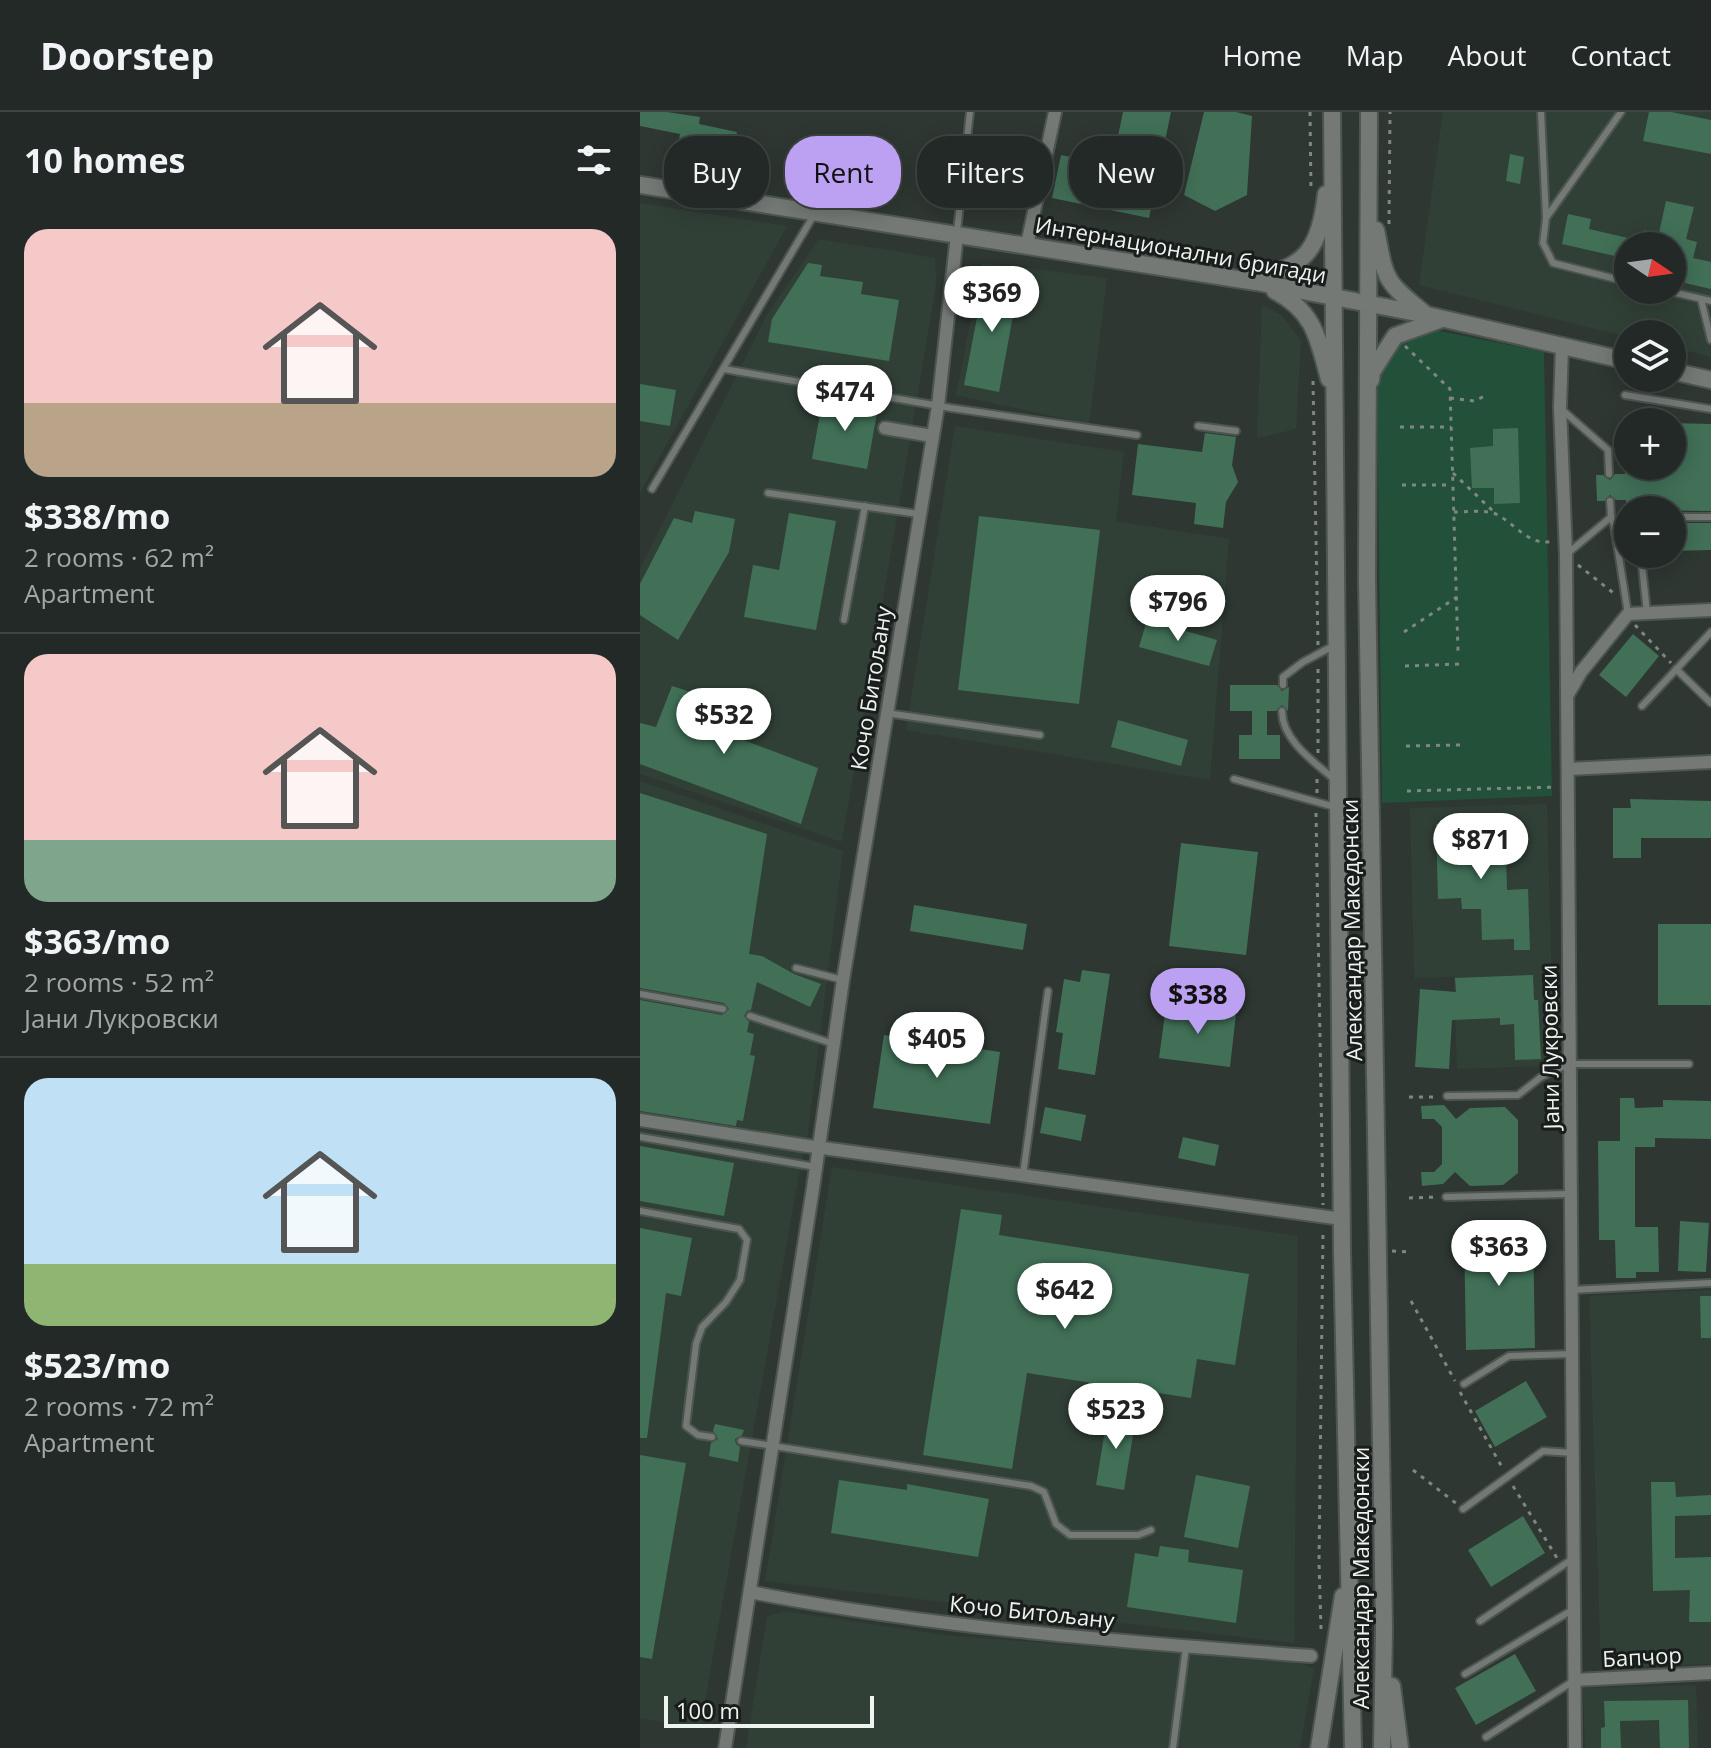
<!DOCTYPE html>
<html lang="en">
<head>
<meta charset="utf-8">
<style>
	body { margin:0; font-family:"Open Sans",sans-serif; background:#2a312e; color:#f1f3f6; height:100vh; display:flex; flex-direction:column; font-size:30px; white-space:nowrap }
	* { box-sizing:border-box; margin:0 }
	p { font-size:26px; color:#a2a6a7 }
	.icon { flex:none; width:44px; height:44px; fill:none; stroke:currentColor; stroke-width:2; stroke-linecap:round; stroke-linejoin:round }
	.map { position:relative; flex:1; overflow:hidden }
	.sheet { display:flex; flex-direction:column; background:#222926; width:640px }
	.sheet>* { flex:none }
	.banner { position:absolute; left:24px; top:24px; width:760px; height:72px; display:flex; gap:16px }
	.needle { width:52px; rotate:103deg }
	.buttons { position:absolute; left:974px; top:120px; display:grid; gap:16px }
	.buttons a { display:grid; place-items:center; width:72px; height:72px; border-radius:50%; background:#222926; box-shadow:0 4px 20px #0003,0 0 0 2px #3f4543; font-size:40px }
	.scale { position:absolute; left:24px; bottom:20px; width:210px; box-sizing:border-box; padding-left:8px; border:4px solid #edf3ef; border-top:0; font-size:22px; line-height:28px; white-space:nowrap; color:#edf3ef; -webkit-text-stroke:6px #191d1b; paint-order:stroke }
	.price { position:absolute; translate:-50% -68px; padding:0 18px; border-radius:28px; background:#fff; color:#222; font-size:26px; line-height:52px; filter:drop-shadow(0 2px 4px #0008) }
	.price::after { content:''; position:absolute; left:50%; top:48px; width:24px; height:18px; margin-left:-12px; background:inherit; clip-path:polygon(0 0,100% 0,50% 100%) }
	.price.on { background:#bca0f2; color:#111 }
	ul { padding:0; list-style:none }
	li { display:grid; align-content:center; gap:16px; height:424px; padding:0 24px }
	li+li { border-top:2px solid #3f4543 }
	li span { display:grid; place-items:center; height:248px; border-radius:24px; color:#555 }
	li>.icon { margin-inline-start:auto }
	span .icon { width:144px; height:144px; fill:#fffc; stroke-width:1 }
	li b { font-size:34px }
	h2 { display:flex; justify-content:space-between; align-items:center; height:96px; padding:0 24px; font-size:34px }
	.tag { padding:0 28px; border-radius:32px; background:#222926; box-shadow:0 4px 20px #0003,0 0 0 2px #3f4543; font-size:28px; line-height:72px }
	.tag.on { background:#bca0f2; color:#111 }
	header { display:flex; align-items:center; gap:48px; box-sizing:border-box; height:112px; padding:0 40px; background:#222926; border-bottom:2px solid #3f4543 }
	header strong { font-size:38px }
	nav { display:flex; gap:44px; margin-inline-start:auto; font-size:28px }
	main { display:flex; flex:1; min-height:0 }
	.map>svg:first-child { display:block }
	.built { fill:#314037; fill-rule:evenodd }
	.green { fill:#225039 }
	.building { fill:#417057 }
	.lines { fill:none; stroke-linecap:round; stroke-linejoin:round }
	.service-casing { stroke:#4d5550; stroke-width:10 }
	.minor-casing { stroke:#4d5550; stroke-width:16 }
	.tertiary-casing { stroke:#4d5550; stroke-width:20 }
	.path { stroke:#7f8782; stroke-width:3; stroke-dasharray:4 6; stroke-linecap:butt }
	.service { stroke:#747976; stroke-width:6 }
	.minor { stroke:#747976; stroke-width:12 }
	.tertiary { stroke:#747976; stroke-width:16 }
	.labels { text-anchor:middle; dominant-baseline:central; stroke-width:6; stroke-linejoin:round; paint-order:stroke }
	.street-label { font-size:22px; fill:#edf3ef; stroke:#191d1b }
</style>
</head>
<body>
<header>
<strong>Doorstep</strong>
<nav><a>Home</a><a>Map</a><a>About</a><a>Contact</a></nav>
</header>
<main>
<section class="sheet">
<h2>10 homes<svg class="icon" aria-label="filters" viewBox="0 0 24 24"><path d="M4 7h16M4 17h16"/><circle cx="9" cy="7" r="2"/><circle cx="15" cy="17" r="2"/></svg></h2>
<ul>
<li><span style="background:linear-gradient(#f6c9c9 70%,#b9a48a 0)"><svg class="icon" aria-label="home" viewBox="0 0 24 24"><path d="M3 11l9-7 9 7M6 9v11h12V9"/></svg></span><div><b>$338/mo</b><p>2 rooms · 62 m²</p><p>Apartment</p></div></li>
<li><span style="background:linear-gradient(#f6c9c9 75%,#7fa58c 0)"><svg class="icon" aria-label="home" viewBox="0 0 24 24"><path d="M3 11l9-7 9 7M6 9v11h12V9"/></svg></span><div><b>$363/mo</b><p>2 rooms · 52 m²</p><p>Јани Лукровски</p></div></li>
<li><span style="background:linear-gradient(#bfe0f5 75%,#8fb573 0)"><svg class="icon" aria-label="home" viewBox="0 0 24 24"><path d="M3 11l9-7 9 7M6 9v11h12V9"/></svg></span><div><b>$523/mo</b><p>2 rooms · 72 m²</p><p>Apartment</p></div></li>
</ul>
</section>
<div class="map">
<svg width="1071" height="1636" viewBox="0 0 1071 1636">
	<rect width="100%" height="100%" fill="#2e3732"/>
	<g class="built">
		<path d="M803 0H1071V245L1032 235V222H988V225L779 173ZM988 134H1032V178H988Z"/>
		<path d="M0 91 147 114 0 381Z"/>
		<path d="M179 127 295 146 296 173 202 730 0 662V457L128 201Z"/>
		<path d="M342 151 467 166 449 312 316 283Z"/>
		<path d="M622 193 641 203 661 228 656 317 617 326Z"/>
		<path d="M315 314 484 340 476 409 589 427 570 668 266 618Z"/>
		<path d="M0 669 203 739 167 1028 0 1001Z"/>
		<path d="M907 692 914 954 817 957 814 865 774 866 770 696Z"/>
		<path d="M0 1017 163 1041 60 1616 0 1606Z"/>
		<path d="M192 1055 658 1124 654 1531 125 1469Z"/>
		<path d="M1071 1178V1552L961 1556 949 1184Z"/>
		<path d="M144 1499 304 1523 663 1552 674 1557 660 1636H106L127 1505Z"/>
		<path d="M1056 1573 1058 1636H945L943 1576Z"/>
	</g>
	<path class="green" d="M795 218 904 240 912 684 742 691 737 267 760 230Z"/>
	<g class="building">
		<path d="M0 0H27L60 5 59 12 97 20 92 47 51 39 50 47 36 44 40 22 0 14Z"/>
		<path d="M483 0H531L509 106 412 86 421 43 472 53Z"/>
		<path d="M564 0H596L612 4 607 83 575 99 544 83Z"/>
		<path d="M1009 0H1031L1071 8V42L1003 29Z"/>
		<path d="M870 42 884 45 880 72 866 69Z"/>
		<path d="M1026 89 1054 95 1046 127 1057 130 1053 146 1071 150V177L1032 168V134H1000L1004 118 1019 121Z"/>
		<path d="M928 102 951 107 949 117 988 126V147L922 132Z"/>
		<path d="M168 151 182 153 180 164 223 170 221 182 259 188 249 249 128 230 132 207Z"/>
		<path d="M345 164 379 171 359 280 324 273Z"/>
		<path d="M0 272 36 278 30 314 0 309Z"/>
		<path d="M183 285 238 295 227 357 172 347Z"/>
		<path d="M1032 311 1071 312V399L986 398V388H976L970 383 964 389H957L956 363H963L970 368 975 362H985V354H1032Z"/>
		<path d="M878 316 880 391 854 392V376H832L830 336 853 334V317Z"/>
		<path d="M565 321 596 325 592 353 598 370 586 390 583 416 554 412 556 391 492 383 498 332 562 340Z"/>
		<path d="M55 399 95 407 89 440 38 528 0 503V472L34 406 52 411Z"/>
		<path d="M149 401 196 409 176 518 104 505 113 453 139 458Z"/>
		<path d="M339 404 460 418 439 592 318 578Z"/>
		<path d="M1032 411H1071V438L1032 439Z"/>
		<path d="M507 508 577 528 569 554 499 535Z"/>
		<path d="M993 522 1019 544 986 585 959 563Z"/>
		<path d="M590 573H637L642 579 649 575 648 599 642 593 636 599H627V623H640V647H599V623H612V599H590Z"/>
		<path d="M32 574 116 601 103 628 178 656 161 712 0 652V611L16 615Z"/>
		<path d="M478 608 548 628 541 654 471 635Z"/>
		<path d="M0 681 127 722 109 842 122 844 154 862 181 872 170 895 117 870 111 898 107 899 104 904 109 910 107 920 114 922 110 943 115 944 103 1009 97 1008 96 1014 0 999V888L82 903 89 897 84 891 0 876Z"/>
		<path d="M990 687 1071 689V726H1001V746H973V696H991Z"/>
		<path d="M853 710 854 742H866L867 778 888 777 890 838H874V827L842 828 841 797H822L821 786 798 787 796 712Z"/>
		<path d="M541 731 618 740 606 843 529 834Z"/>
		<path d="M274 793 387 812 383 838 270 819Z"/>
		<rect x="1018" y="812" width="53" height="81"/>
		<path d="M442 858 470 862 455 963 418 957 423 921 416 920 424 867 440 870Z"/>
		<path d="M893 863 894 888H898L901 947 875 948 874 912 860 913V906L812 908 809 957 775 955 780 877 816 880 815 866Z"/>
		<path d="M526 894 596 902 590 955 519 946Z"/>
		<path d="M244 923 360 940 350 1012 233 996Z"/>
		<path d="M980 986H994L995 996 1023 995V988L1071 989V1027L1015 1026V1035H995V1115H1018L1019 1160H996V1166H976L975 1128H959L958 1029H980Z"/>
		<path d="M804 993 816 1007 830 996 865 995 878 1008V1061L863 1073 830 1074 815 1060 803 1072 782 1074 781 1060H794L802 1052V1015L794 1007H782L781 994Z"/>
		<path d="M405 995 446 1003 441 1029 400 1021Z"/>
		<path d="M543 1025 579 1033 575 1054 538 1046Z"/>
		<path d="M0 1034 94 1051 84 1104 0 1089Z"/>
		<path d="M321 1097 362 1103 359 1123 609 1162 595 1253 557 1247 551 1286 387 1261 372 1357 283 1343Z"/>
		<path d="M1040 1109 1069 1111 1066 1160 1038 1159Z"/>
		<path d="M893 1115 895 1236 826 1238 824 1116Z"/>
		<path d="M0 1116 52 1126 41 1184 26 1181 7 1326H0Z"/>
		<path d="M1060 1184H1071V1226H1061Z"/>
		<path d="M886 1269 907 1305 855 1335 835 1299Z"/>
		<path d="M468 1300 496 1305 484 1378 456 1373Z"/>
		<path d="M75 1312 104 1318 102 1323 95 1327 96 1332 100 1335 98 1350 69 1344 71 1331 78 1327 73 1319Z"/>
		<path d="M0 1343 46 1351 12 1547 0 1545Z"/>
		<path d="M556 1363 610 1374 598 1436 544 1425Z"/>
		<path d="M199 1368 267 1378V1372L349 1387 338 1445 191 1421Z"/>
		<path d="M1011 1370H1035L1036 1385 1071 1383V1403L1035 1404V1446L1071 1445V1510H1049L1050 1478 1013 1479Z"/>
		<path d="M883 1404 905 1441 851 1475 828 1438Z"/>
		<path d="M520 1434 549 1438 548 1450 603 1458 596 1511 487 1495 495 1441 518 1445Z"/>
		<path d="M875 1542 896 1579 836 1613 815 1576Z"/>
		<path d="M1048 1588 1049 1636H1020L1019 1608 980 1609 981 1636H961V1616L965 1615 964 1589Z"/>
	</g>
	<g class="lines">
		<g class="service-casing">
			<g id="service">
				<path d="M901 0 906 106"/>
				<path d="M981 0 906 106 903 131 913 151 988 170"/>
				<path d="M317 120 330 0"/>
				<path d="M1023 178 1071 189"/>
				<path d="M1061 187 1071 228"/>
				<path d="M84 257 311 296 497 323"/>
				<path d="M985 283 1071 297"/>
				<path d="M920 296 968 338 969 362"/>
				<path d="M558 314 596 319"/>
				<path d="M12 377 175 101"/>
				<path d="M128 381 279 402"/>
				<path d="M971 405 974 413 988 502"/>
				<path d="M1032 405H1071"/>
				<path d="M928 441 971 405 970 389"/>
				<path d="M1001 444 1007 501"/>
				<path d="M204 508 225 394"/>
				<path d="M1036 557 1071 591"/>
				<path d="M643 573V565L663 550 695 533"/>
				<path d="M1002 594 1071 520"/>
				<path d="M642 599C642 628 674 650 694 667"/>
				<path d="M246 601 400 623"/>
				<path d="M594 667 695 695"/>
				<path d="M156 856 203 868"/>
				<path d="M0 882 83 897"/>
				<path d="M110 904 194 932"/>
				<path d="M807 984 878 983 901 965 929 952H1049"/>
				<path d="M0 1025 176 1055"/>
				<path d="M383 1063 408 879"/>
				<path d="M806 1085 930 1082"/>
				<path d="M0 1099 99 1117 107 1128 100 1168 86 1190 62 1215 56 1232 46 1314 58 1323 72 1325"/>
				<path d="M931 1178 1071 1171"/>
				<path d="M824 1272 869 1244 932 1242"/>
				<path d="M101 1329 391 1374 404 1380 416 1412 430 1423H498L511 1418"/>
				<path d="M823 1397 903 1339 933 1341"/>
				<path d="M840 1509 931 1448"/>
				<path d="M825 1562 934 1497"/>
				<path d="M846 1625 935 1568"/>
				<path d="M533 1636 546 1535"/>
			</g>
		</g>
		<g class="minor-casing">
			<g id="minor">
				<path d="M387 133 415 0"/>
				<path d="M922 234 920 295 926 443 935 1636"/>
				<path d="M245 316 292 324"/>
				<path d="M927 584 941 560 988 502 1071 498"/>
				<path d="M928 657 1071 650"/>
				<path d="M0 1008 161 1033 702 1107"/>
				<path d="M110 1480C295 1516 484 1530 671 1544"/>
				<path d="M935 1568 1071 1561"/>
				<path d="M85 1636 173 1076 203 868 298 294 317 123"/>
			</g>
		</g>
		<g class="tertiary-casing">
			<g id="tertiary">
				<path d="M692 0 702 1138 713 1636"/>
				<path d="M729 0 727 467 744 1517 742 1636"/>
				<path d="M0 73 616 170 787 203 988 249"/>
				<path d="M736 118C746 168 743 168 784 201"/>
				<path d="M612 165C666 158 680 135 686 82"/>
				<path d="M635 179C675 200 678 227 689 267"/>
				<path d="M1032 259 1071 268"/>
				<path d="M731 268 732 260 755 224 802 207"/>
				<path d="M752 1574 760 1636"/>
				<path d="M679 1636 703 1484"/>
			</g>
		</g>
		<g class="path">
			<path d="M670 0 671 80"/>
			<path d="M749 112 750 0"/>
			<path d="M765 234 810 277 818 539"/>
			<path d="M673 269 678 533"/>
			<path d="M810 286 834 289 845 284"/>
			<path d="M760 315H811"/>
			<path d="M813 361 854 400"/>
			<path d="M762 373H812"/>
			<path d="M814 400C826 400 847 397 858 403 876 413 890 435 913 429"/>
			<path d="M938 453 976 483"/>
			<path d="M995 513 1031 551"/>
			<path d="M764 520 817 485"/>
			<path d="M765 554 819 552"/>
			<path d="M766 634 820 633"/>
			<path d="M678 641V553"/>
			<path d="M767 679 916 675"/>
			<path d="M677 681V665"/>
			<path d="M676 701 683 1093"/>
			<path d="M769 985H799"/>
			<path d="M769 1086 798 1085"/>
			<path d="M752 1139 770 1140"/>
			<path d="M771 1189 815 1269"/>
			<path d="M820 1280 863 1357"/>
			<path d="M773 1358 817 1392"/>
			<path d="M873 1374 917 1446"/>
			<path d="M681 1517 679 1450 683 1117"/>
		</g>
		<use href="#service" class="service"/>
		<use href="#minor" class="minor"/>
		<use href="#tertiary" class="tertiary"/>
	</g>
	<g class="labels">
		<g class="street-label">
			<text transform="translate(541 137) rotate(10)">Интернационални бригади</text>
			<text transform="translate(230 576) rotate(-81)">Кочо Битољану</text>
			<text transform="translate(711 818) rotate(-91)">Александар Македонски</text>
			<text transform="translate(909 935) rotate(-91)">Јани Лукровски</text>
			<text transform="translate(720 1466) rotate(-90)">Александар Македонски</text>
			<text transform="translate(392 1499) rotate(6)">Кочо Битољану</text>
			<text transform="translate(1002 1544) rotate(-3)">Бапчор</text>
		</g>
	</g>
</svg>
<div class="buttons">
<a><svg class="needle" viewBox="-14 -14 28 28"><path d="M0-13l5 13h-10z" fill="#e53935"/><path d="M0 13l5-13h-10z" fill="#a2a6a7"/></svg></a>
<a><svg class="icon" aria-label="layers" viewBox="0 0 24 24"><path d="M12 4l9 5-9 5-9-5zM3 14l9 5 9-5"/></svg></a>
<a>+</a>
<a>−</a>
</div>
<div class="scale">100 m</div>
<b class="price" style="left:352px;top:222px">$369</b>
<b class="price" style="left:205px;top:321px">$474</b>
<b class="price" style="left:538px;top:531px">$796</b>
<b class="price" style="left:84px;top:644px">$532</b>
<b class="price" style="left:841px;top:769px">$871</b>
<b class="price on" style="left:558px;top:924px">$338</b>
<b class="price" style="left:297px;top:968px">$405</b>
<b class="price" style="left:859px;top:1176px">$363</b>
<b class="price" style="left:425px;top:1219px">$642</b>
<b class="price" style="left:476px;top:1339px">$523</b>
<div class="banner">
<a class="tag">Buy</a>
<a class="tag on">Rent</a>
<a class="tag">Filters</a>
<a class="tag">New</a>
</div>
</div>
</main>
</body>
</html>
